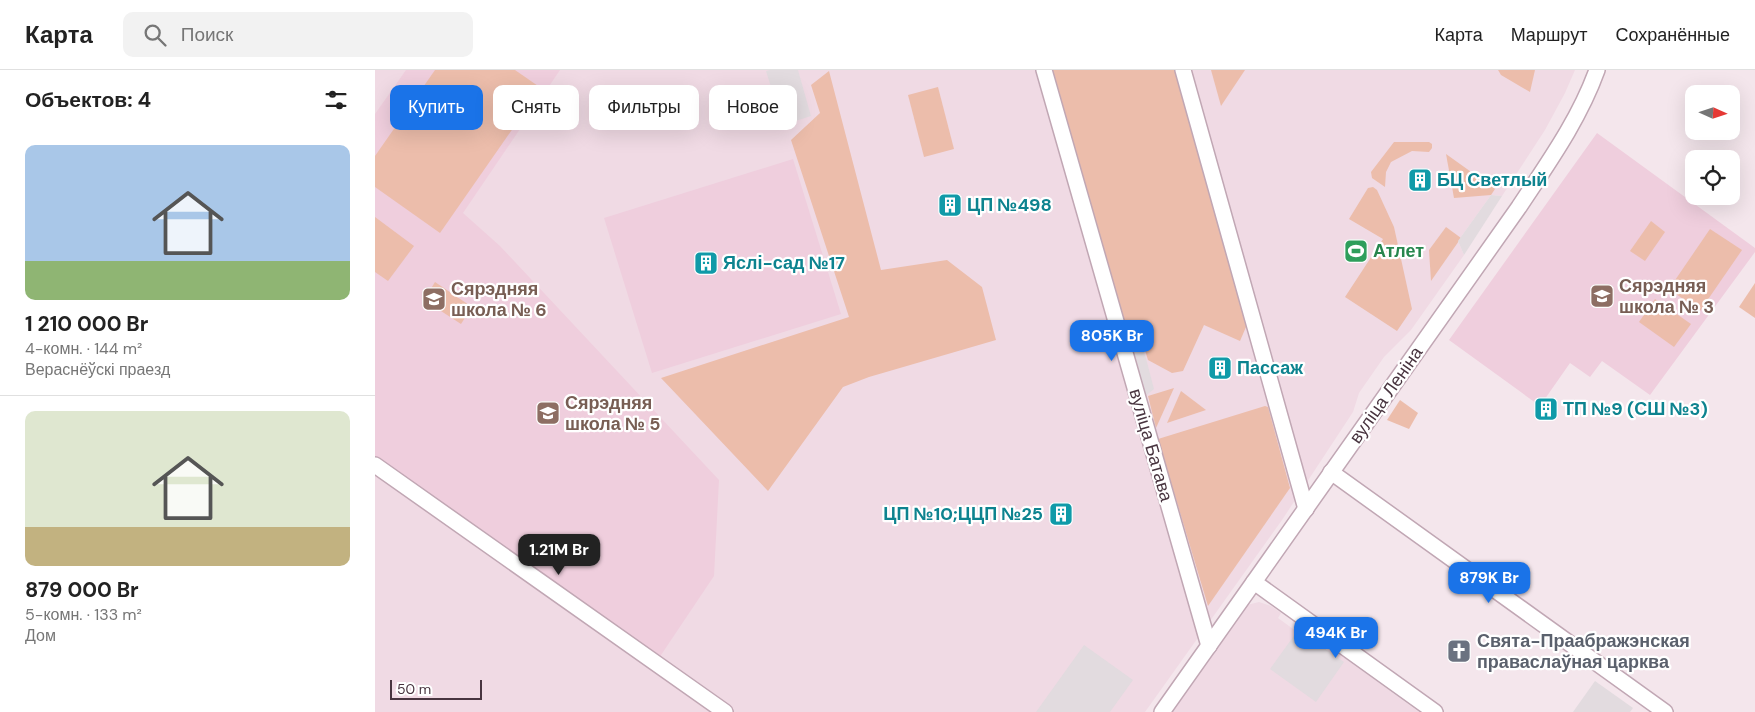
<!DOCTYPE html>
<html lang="ru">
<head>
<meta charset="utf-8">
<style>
	body { margin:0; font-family:"DM Sans",sans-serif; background:#f2f2f2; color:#222; height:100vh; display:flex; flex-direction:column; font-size:19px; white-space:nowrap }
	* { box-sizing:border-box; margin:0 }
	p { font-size:16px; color:#767676 }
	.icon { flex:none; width:28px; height:28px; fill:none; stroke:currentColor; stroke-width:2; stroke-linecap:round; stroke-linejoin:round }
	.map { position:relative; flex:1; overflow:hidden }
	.panel { display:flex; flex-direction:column; background:#fff; width:375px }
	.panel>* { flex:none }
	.guide { position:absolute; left:15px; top:15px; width:475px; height:45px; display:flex; gap:10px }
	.needle { width:32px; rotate:93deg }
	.controls { position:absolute; left:1310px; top:15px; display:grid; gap:10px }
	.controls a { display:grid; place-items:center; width:55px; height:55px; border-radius:10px; background:#fff; box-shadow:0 5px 20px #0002; font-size:25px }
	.scale { position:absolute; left:15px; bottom:12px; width:92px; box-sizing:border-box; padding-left:5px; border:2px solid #48343f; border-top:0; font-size:14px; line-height:18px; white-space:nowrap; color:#48343f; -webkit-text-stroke:4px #fff; paint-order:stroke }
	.price { position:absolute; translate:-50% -42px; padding:0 11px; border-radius:10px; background:#1a73e8; color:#fff; font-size:16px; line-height:32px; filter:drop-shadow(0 1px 2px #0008) }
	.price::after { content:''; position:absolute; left:50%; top:30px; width:15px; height:11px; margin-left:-8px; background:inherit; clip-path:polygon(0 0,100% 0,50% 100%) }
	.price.active { background:#222; color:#fff }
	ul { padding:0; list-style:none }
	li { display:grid; align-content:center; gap:10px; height:265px; padding:0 25px }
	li+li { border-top:1px solid #e0e0e0 }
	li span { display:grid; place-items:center; height:155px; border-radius:10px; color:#555 }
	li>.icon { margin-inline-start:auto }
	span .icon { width:90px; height:90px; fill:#fffc; stroke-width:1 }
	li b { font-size:21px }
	h2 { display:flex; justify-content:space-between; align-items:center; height:60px; padding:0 25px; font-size:21px }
	.pill { padding:0 18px; border-radius:10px; background:#fff; box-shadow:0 5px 20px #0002; font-size:18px; line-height:45px }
	.pill.active { background:#1a73e8; color:#fff }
	header { display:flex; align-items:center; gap:30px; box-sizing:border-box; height:70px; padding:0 25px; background:#fff; border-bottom:1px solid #e0e0e0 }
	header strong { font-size:24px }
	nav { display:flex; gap:28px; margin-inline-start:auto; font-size:18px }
	.search { width:350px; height:45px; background:#f2f2f2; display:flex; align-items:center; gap:12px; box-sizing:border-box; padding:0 18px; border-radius:10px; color:#767676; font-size:19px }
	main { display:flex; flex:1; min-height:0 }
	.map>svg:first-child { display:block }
	.residential { fill:#f0dae4 }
	.education { fill:#efcedd }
	.green { fill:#ecbdab }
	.parking { fill:#e2dbdf }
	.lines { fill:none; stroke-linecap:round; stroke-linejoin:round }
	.minor-casing { stroke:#c1a7b4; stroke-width:18 }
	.minor { stroke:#fff; stroke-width:15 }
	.labels { text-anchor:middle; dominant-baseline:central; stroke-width:4.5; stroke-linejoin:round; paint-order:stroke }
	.culture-label { font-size:18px; font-weight:bold; fill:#0d838f; stroke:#fff; text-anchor:start }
	.leisure-label { font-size:18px; font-weight:bold; fill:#27864d; stroke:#fff; text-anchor:start }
	.education-label { font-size:18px; font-weight:bold; fill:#785e54; stroke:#fff; text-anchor:start }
	.street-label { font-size:18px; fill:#48343f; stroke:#fff }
	.worship-label { font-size:18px; font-weight:bold; fill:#5b616d; stroke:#fff; text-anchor:start }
</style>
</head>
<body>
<header>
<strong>Карта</strong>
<div class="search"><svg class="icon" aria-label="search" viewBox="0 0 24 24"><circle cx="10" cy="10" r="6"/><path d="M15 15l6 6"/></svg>Поиск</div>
<nav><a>Карта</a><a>Маршрут</a><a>Сохранённые</a></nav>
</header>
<main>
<section class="panel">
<h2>Объектов: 4<svg class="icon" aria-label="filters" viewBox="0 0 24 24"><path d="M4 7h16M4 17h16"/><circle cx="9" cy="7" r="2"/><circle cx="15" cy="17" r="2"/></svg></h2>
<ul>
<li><span style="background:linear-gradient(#a9c7e8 75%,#8fb573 0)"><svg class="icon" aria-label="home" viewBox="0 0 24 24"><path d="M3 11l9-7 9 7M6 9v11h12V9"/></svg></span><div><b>1 210 000 Br</b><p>4-комн. · 144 m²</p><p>Вераснёўскі праезд</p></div></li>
<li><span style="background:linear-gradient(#dfe7d0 75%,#c2b280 0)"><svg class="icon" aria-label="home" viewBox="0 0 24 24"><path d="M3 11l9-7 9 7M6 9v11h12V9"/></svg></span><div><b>879 000 Br</b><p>5-комн. · 133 m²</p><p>Дом</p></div></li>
</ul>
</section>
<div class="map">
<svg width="1380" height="642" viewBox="0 0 1380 642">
	<rect width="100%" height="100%" fill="#f4e6ec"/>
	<g class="residential">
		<path d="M0 0H1200L1190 23 1170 60 1127 126 1116 125 1083 171 1089 185 1036 260 1009 287 984 323 978 342 907 450 770 642H0Z"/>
		<path d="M884 532 896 536 906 543 903 548 947 580 960 581 1044 642H793L863 545 872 535Z"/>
	</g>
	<g class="education">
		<path d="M31 0H185L88 143 125 176 344 410 339 506 284 588 0 389V44Z"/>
		<path d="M1222 63 1380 178V182L1275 325 1227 291 1215 307 1195 293 1165 336 1074 270Z"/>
		<path d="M418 89 466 244 277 303 229 148Z"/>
	</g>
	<g class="green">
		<path d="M60 0H140L166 18 65 163 0 117V86Z"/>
		<path d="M677 0H803L874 250 865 271 829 255 808 301 797 303 773 290 769 277 762 278 755 276Z"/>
		<path d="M836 0H870L846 36Z"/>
		<path d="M1123 0H1160L1155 22 1126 5Z"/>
		<path d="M454 1 506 200 572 190 607 217 621 270 494 307 468 317 393 421 286 308 474 247 416 70 445 43 436 15Z"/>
		<path d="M563 17 579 79 549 87 533 25Z"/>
		<path d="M1019 72H1054L1057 74V78L1054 82 1037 81 1016 92 1011 102 1010 117 997 108 996 102Z"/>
		<path d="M1071 84 1120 119 1116 125 1079 128Z"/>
		<path d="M998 117 1002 120 1019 157 1037 239 1022 261 970 227 1008 169 974 149 993 118Z"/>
		<path d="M0 147 39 176 13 211 0 202Z"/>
		<path d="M1276 151 1290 162 1270 191 1255 181Z"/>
		<path d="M1071 157 1086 168 1056 211 1054 180Z"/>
		<path d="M1335 159 1367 180 1325 241 1294 219Z"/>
		<path d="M60 212 97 237 86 254 49 230Z"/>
		<path d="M1380 213V248L1364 237Z"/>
		<path d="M1280 229 1316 254 1299 277 1264 252Z"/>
		<path d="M799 318 781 358 773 326Z"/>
		<path d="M806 321 831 340 792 353Z"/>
		<path d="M1025 330 1043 343 1034 359 1012 350Z"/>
		<path d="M890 336 893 337 915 418 833 536 783 369Z"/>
	</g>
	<g class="parking">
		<path d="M395 0H423L436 46 408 55 391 1Z"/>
		<path d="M1116 125 1127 126 1089 185 1083 171Z"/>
		<path d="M749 280 769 282 772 292 779 319 764 331Z"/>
		<path d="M923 560 969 592 941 632 895 599Z"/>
		<path d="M709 575 758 610 735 642H661Z"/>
		<path d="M1220 611 1258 638 1255 642H1198Z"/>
	</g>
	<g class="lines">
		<g class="minor-casing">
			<g id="minor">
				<path d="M669 0 834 576"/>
				<path d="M808 0 931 439"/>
				<path d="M0 395 350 642"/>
				<path d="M956 402 1290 642"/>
				<path d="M879 512 1060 642"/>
				<path d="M787 642 1144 137C1173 93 1204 50 1222 0"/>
			</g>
		</g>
		<use href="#minor" class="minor"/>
	</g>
	<defs>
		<g id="building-square" transform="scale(1.25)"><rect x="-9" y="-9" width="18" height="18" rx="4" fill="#0f9aa8" stroke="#fff"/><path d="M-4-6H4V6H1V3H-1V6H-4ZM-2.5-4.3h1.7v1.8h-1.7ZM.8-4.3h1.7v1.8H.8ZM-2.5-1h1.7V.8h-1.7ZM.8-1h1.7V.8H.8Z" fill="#fff"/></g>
		<g id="stadium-square" transform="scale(1.25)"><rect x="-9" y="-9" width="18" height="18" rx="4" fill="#2e9e5b" stroke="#fff"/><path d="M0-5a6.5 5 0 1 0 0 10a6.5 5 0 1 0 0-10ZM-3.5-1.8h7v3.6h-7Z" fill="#fff"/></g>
		<g id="school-square" transform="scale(1.25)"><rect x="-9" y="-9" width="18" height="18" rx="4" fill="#8d6e63" stroke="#fff"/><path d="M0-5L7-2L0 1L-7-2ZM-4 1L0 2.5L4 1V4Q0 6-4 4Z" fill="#fff"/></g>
		<g id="church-square" transform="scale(1.25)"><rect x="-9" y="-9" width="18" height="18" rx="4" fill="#6b7280" stroke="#fff"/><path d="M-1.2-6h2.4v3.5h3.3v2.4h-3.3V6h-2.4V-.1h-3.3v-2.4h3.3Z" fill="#fff"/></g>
	</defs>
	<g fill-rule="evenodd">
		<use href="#building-square" x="1045" y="110"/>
		<use href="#building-square" x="575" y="135"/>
		<use href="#stadium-square" x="981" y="181"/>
		<use href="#building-square" x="331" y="193"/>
		<use href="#school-square" x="1227" y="226"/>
		<use href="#school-square" x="59" y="229"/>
		<use href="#building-square" x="845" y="298"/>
		<use href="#building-square" x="1171" y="339"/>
		<use href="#school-square" x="173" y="343"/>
		<use href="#building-square" x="686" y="444"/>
		<use href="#church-square" x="1084" y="581"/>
	</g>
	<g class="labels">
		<g class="culture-label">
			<text x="1062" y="110">БЦ Светлый</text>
			<text x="592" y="135">ЦП №498</text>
			<text x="348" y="193">Яслі-сад №17</text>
			<text x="862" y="298">Пассаж</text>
			<text x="1188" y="339">ТП №9 (СШ №3)</text>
			<text x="668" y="444" text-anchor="end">ЦП №10;ЦЦП №25</text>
		</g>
		<g class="leisure-label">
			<text x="998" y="181">Атлет</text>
		</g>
		<g class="education-label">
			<text x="1244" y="216">Сярэдняя<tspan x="1244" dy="21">школа № 3</tspan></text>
			<text x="76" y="219">Сярэдняя<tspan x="76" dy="21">школа № 6</tspan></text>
			<text x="190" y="333">Сярэдняя<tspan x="190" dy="21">школа № 5</tspan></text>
		</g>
		<g class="street-label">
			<text transform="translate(1011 325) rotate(-55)">вуліца Леніна</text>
			<text transform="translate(776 375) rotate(74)">вуліца Батава</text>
		</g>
		<g class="worship-label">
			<text x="1102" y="571">Свята-Праабражэнская<tspan x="1102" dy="21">праваслаўная царква</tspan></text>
		</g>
	</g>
</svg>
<div class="controls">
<a><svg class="needle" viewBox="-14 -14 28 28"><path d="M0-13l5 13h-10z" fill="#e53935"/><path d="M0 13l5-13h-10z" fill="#767676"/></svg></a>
<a><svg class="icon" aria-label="locate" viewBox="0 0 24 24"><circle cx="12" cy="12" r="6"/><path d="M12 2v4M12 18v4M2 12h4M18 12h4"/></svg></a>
</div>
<div class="scale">50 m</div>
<b class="price" style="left:737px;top:292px">805K Br</b>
<b class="price active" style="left:184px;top:506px">1.21M Br</b>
<b class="price" style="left:1114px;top:534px">879K Br</b>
<b class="price" style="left:961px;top:589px">494K Br</b>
<div class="guide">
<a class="pill active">Купить</a>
<a class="pill">Снять</a>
<a class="pill">Фильтры</a>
<a class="pill">Новое</a>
</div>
</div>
</main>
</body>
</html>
